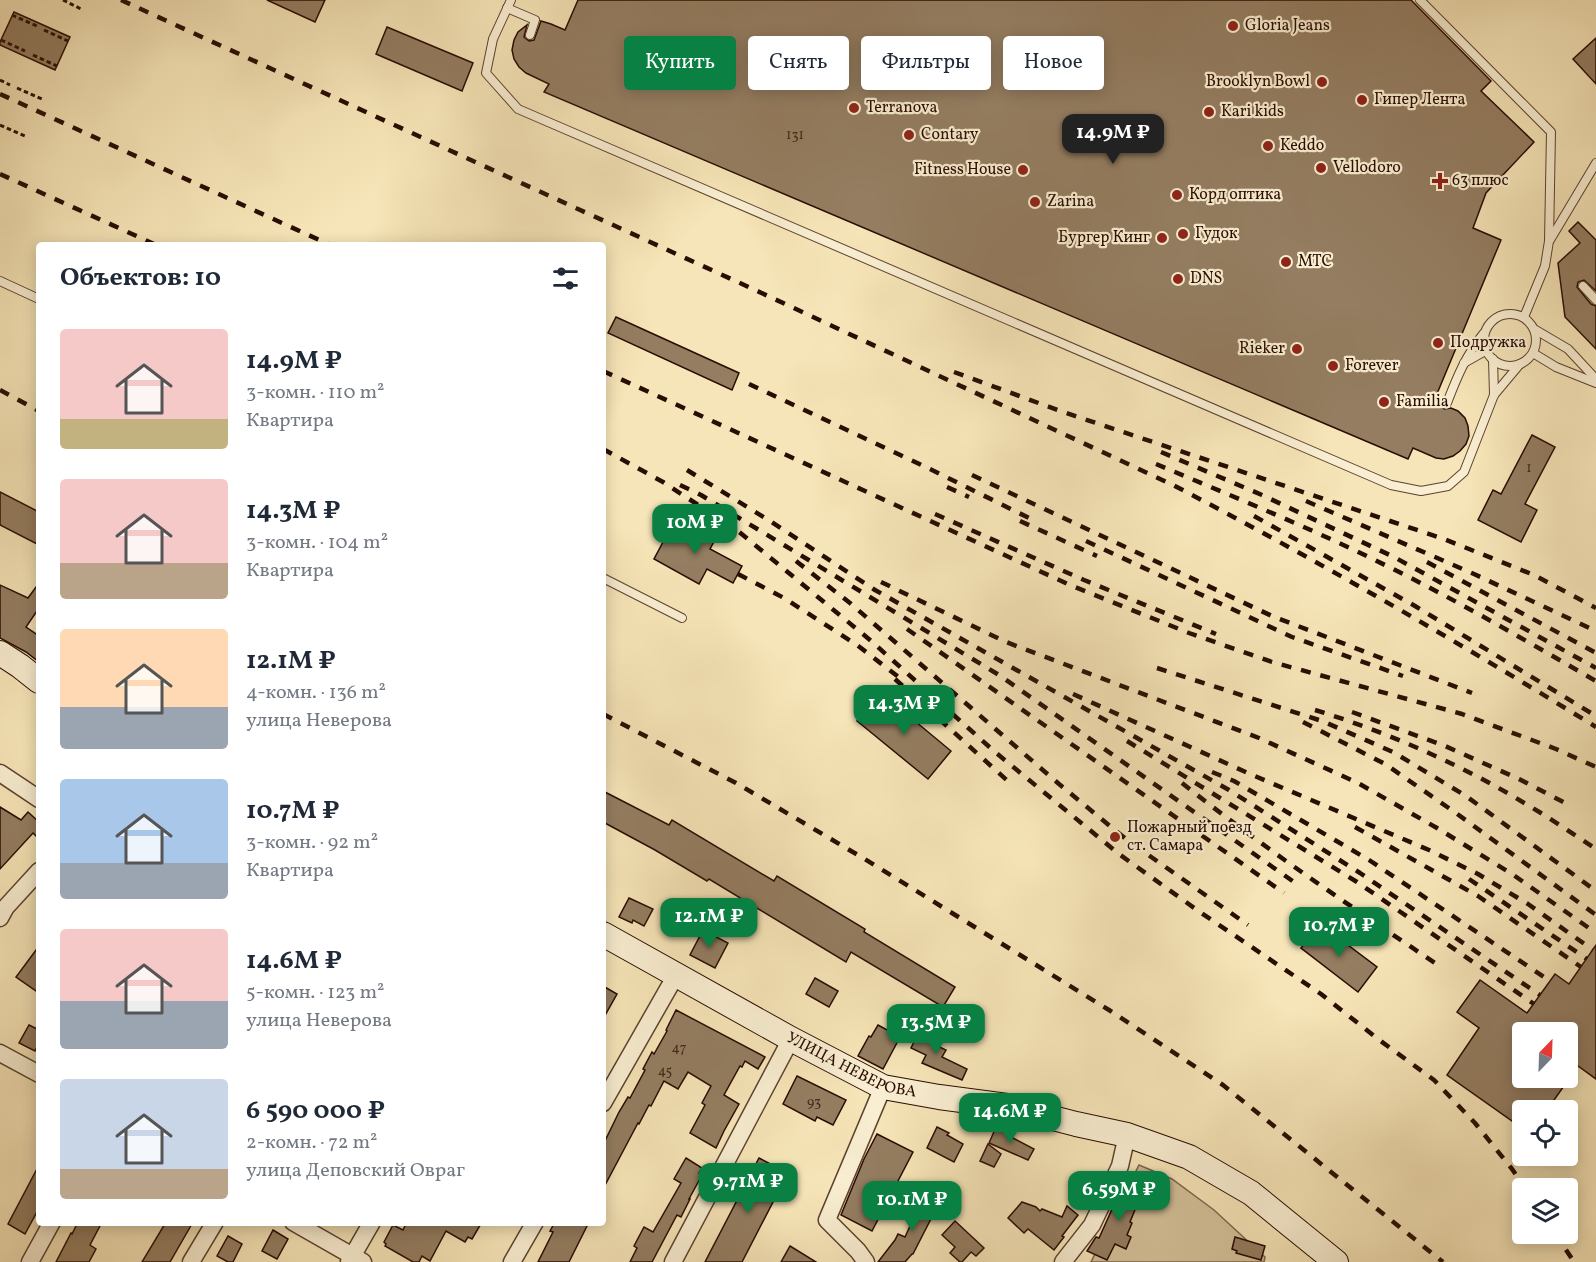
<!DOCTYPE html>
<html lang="ru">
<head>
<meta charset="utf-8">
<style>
	body { margin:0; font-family:Vollkorn,serif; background:#f2f2f3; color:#1f2937; height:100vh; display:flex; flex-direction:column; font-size:22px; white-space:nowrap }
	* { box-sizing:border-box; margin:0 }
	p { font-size:20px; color:#747a83 }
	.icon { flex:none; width:33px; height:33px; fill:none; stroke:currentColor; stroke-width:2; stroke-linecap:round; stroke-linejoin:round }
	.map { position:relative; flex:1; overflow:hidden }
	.panel { position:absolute; left:36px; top:242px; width:570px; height:984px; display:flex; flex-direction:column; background:#fff; border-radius:6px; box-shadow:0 3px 15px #0003 }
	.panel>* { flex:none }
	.banner { position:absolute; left:624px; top:36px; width:570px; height:54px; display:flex; gap:12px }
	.needle { width:39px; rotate:23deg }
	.tools { position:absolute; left:1512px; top:1022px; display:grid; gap:12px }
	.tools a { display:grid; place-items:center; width:66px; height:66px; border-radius:6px; background:#fff; box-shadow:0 3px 15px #0003; font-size:30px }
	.price { position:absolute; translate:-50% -51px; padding:0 14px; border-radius:12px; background:#0b8043; color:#fff; font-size:20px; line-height:39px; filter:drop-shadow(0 2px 3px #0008) }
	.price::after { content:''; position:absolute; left:50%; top:36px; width:18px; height:14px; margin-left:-9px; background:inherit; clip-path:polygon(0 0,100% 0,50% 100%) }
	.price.on { background:#222; color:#fff }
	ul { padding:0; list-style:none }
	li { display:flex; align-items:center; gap:18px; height:150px; padding:0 24px }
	li span { display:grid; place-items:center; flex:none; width:168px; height:120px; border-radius:6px; color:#555 }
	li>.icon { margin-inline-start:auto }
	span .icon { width:72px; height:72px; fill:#fffc; stroke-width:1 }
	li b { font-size:26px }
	h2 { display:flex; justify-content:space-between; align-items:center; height:72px; padding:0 24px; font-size:26px }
	.chip { padding:0 21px; border-radius:6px; background:#fff; box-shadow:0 3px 15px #0003; font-size:21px; line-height:54px }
	.chip.on { background:#0b8043; color:#fff }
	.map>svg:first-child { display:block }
	.green { fill:#d3c099; stroke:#7e664e; stroke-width:1.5 }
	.building { fill:#947d61; stroke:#290c02; stroke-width:1.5; fill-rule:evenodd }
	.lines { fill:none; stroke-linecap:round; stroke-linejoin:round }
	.lane-casing { stroke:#5c4230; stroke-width:10 }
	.street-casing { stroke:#5c4230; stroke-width:19 }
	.secondary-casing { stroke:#290c02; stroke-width:26 }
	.path { stroke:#290c02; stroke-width:3; stroke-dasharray:4.5 3; stroke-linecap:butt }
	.lane { stroke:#f9eed1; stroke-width:8 }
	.street { stroke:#f9eed1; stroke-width:16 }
	.secondary { stroke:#f9eed1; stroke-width:24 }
	.rail { stroke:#290c02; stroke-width:4.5; stroke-dasharray:10 10; stroke-linecap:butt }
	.poi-dot { fill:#8f2418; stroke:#f9eed1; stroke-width:2 }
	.labels { text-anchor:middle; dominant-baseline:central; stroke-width:4.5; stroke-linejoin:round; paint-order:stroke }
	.number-label { font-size:14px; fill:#44281a }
	.poi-label { font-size:16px; fill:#290c02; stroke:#f9eed1; text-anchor:start }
	.street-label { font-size:16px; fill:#290c02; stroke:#f9eed1 }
</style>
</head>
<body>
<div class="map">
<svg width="1596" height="1262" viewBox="0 0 1596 1262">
	<rect width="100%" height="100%" fill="#f6e5b8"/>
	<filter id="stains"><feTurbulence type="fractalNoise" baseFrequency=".00333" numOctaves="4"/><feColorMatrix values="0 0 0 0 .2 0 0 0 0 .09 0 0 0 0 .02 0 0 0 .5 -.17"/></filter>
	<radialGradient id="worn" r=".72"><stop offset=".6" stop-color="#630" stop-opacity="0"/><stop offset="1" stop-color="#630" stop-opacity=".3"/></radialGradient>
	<path class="green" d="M1139 1165 1172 1179 1214 1210 1265 1257 1264 1262H1091Z"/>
	<g class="building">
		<path d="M267 0H325L315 22Z"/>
		<path d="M578 0H1411L1491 81 1481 91 1534 142 1486 193 1473 228 1501 240 1434 401 1441 404 1444 409 1451 408 1458 411 1465 418 1468 426 1469 436 1466 444 1460 451 1453 456 1444 459 1436 458 1413 448 1408 459 544 92 549 84 526 73 519 67 514 59 512 50 514 40 518 32 527 25 524 37 529 41 534 40 541 21 551 24 565 30Z"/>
		<path d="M14 12 70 37 55 70 0 45V42Z"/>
		<path d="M387 27 473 63 462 91 376 54Z"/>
		<path d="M1596 38V84L1573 59Z"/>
		<path d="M1578 222 1596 240V291L1584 280 1578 282 1577 287 1591 304 1596 306V349L1565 317 1558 263 1580 243 1569 231Z"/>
		<path d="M616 317 739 373 732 390 608 333Z"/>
		<path d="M1532 435 1555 447 1525 504 1537 510 1521 542 1478 520 1493 490 1501 494Z"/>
		<path d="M0 492 39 512V545L0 525Z"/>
		<path d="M685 521 716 538 710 549 742 566 733 583 707 569 699 584 654 559 671 527 679 532Z"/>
		<path d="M39 583V608L26 627 39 636V662L26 652 0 638V585L28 598Z"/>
		<path d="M880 692 951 751 928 779 857 721Z"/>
		<path d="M603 791 669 825 672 820 774 881 777 876 865 929 864 932 955 987 943 1007 851 952 846 962 709 879 707 881 655 850 603 822Z"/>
		<path d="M0 807 21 820 28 812 39 822V839L33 833 0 869Z"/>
		<path d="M629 898 653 909 644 926 633 920 632 923 619 917Z"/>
		<path d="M1320 924 1377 967 1358 992 1301 948Z"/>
		<path d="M703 930 728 943 715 968 690 955Z"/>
		<path d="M1596 945V1079L1578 1066 1547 1110H1522V1128L1447 1075 1479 1028 1457 1012 1480 980 1527 1013 1555 974 1569 984ZM1522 1032H1568V1077H1522Z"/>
		<path d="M39 946V993L16 977Z"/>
		<path d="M815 978 838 991 829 1007 806 994Z"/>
		<path d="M603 986 617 994 603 1019Z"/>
		<path d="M676 1010 765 1057 758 1069 745 1061 742 1067 740 1066 724 1095 739 1104 724 1131 716 1148 690 1133 705 1105 702 1103 711 1086 688 1072 678 1089 664 1081 651 1106 649 1105 639 1124 638 1123 603 1189V1145L619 1112 628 1097 630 1098 645 1070 643 1069 652 1052 654 1054 667 1031 666 1030Z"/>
		<path d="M29 1025 39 1030V1043L35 1051 19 1043Z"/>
		<path d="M878 1025 900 1037 883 1069 858 1056 869 1036 871 1037Z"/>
		<path d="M921 1028 937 1036 933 1044 946 1050 942 1057 967 1069 962 1080 922 1063 926 1055 911 1048Z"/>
		<path d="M797 1076 846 1100 833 1125 817 1117 815 1121 783 1104Z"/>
		<path d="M937 1127 949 1133 947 1135 963 1144 954 1162 927 1148Z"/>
		<path d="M996 1127 1010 1134 1009 1136 1034 1149 1028 1160 989 1143Z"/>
		<path d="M877 1134 913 1152 872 1231 841 1215 864 1159Z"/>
		<path d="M988 1144 1001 1154 994 1167 980 1161Z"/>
		<path d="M686 1158 702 1168 699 1173 702 1175 689 1199H690L681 1217 677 1215 652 1262H630L637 1248 634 1246 644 1227 653 1232 681 1183 674 1179Z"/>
		<path d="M759 1158 788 1173 742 1262H705Z"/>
		<path d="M39 1165V1208L25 1234 8 1224Z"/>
		<path d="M1135 1179 1146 1183 1130 1222 1132 1223 1127 1235 1131 1237 1126 1249 1115 1244 1107 1260 1087 1251 1096 1237 1099 1238 1123 1185 1131 1188Z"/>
		<path d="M919 1194 939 1203 913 1254H912L905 1262H878L895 1240 898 1234 905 1237 915 1215 910 1212Z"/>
		<path d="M1022 1202 1036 1207 1040 1211 1042 1209 1062 1217 1067 1206 1078 1215 1062 1236 1064 1237 1054 1250 1028 1229 1024 1233 1008 1218Z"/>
		<path d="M955 1221 984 1248 976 1256 971 1252 962 1262H960L950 1253 955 1247 942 1235Z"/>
		<path d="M78 1222H102L90 1245 96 1249 89 1262H56L71 1233 72 1234Z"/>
		<path d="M166 1222H193L170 1262H142Z"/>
		<path d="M407 1222H482L472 1239 468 1237 465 1242 446 1231 430 1261 422 1256 419 1262H413L385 1246 386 1244 384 1242 393 1225 403 1230Z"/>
		<path d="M555 1222H589L569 1262H538L553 1232 550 1231Z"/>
		<path d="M273 1230 288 1239 277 1259 262 1251Z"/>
		<path d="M228 1236 242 1244 233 1262H228L217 1256Z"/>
		<path d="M1235 1237 1265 1246 1261 1260 1236 1253 1237 1251 1232 1249Z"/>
		<path d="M790 1246 816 1262H781Z"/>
	</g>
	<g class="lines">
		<g class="lane-casing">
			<g id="lane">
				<path d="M511 0 493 39 486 73 518 109 1391 485 1421 491 1448 486 1464 472 1494 395 1520 364"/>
				<path d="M1420 0 1551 132 1549 241 1545 266 1524 317"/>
				<path d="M507 8 535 20 530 35"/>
				<path d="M1550 240 1596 163"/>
				<path d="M0 281 39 299"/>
				<path d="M1583 286 1596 300"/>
				<circle cx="1510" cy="340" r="26"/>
				<path d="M1534 329 1568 349 1596 379"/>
				<path d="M1533 353 1556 367 1596 383"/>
				<path d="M1493 359 1494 395"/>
				<path d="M1464 363 1487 350"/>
				<path d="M1447 403C1457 377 1466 355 1484 333"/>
				<path d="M603 578 682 618"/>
			</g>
		</g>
		<g class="street-casing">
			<g id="street">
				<path d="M0 773 39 799"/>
				<path d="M0 918 6 907 39 871"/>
				<path d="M0 1053 39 1074"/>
				<path d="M603 1103 676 975"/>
				<path d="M293 1222 363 1262"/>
				<path d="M30 1262 52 1222"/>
				<path d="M191 1262 215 1222"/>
				<path d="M349 1262 372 1222"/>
				<path d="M512 1262 535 1222"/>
				<path d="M673 1262 791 1039"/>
				<path d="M866 1262 858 1251 827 1220 883 1087"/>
				<path d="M1063 1262 1092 1225 1120 1166 1127 1135"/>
			</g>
		</g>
		<g class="secondary-casing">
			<g id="secondary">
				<path d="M0 653 20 666 39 681"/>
				<path id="s1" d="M603 934 791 1039 883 1087 939 1097 1007 1106 1076 1124 1127 1135 1189 1157 1251 1193 1336 1262"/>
			</g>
		</g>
		<g class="path">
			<path d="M63 0 83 10"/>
			<path d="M12 15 37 26"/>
			<path d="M44 30 68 41"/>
			<path d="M1 40 25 51"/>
			<path d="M33 55 57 66"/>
			<path d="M0 80 10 85"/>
			<path d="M17 88 42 99"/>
			<path d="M0 125 25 136"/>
		</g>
		<use href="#lane" class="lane"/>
		<use href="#street" class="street"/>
		<use href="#secondary" class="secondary"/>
		<g class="rail">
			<path d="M121 0 753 289 1173 485C1317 560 1458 642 1596 727"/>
			<path d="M0 94 328 244"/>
			<path d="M0 174 154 244"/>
			<path d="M603 371 1070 585 1189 633 1272 662 1462 714 1556 749 1596 767"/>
			<path d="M954 372 1063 412 1444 539 1534 575 1596 608"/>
			<path d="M749 384 932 470 1031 519"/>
			<path d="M0 390 39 411"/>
			<path d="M603 449 663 482 738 531 870 640 995 752 1119 854 1197 910 1321 994 1378 1039 1434 1080 1475 1123 1512 1169 1525 1188"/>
			<path d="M1161 452 1262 495 1394 557 1596 668"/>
			<path d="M1156 464C1234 497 1313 529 1389 567 1460 602 1528 642 1596 681"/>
			<path d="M687 470 770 521 875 590 1229 790 1360 873 1540 995"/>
			<path d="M972 475 1272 616 1472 693"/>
			<path d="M680 485 701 495 999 675 1294 882"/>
			<path d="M947 487 969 497"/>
			<path d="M1306 501 1474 574 1596 631"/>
			<path d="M935 514 1084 580 1216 634"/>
			<path d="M1254 516 1415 606 1596 716"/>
			<path d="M1020 521 1097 556"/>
			<path d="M1086 541 1292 637 1403 676"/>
			<path d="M796 561 850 603 1059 784 1127 840 1248 925"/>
			<path d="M1427 562 1596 653"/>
			<path d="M738 574 784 598 857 645 905 682"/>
			<path d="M881 582 1006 642 1259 738 1358 783 1437 828 1512 874 1596 933"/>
			<path d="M907 629 1284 893"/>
			<path d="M1157 668 1322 721 1393 752 1466 796 1596 891"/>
			<path d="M895 679 1011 784"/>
			<path d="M1073 694 1250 774 1429 850 1478 874 1528 904 1593 950"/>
			<path d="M1315 710C1387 732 1462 765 1526 804 1550 818 1573 834 1596 849"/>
			<path d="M1352 712 1445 746 1519 779 1571 806"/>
			<path d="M603 714 736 783 863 858 1109 1010 1223 1085 1443 1262"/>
			<path d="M1303 722 1385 764 1456 813 1596 915"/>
			<path d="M1127 741 1357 882 1534 1004"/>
			<path d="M1212 772 1234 781 1369 860 1550 981"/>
			<path d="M1182 783C1265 849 1353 908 1441 967"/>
			<path d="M1355 827 1478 896 1581 967"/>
			<path d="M1469 879 1587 959"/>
			<path d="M1555 1233 1574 1262"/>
		</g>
	</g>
	<g class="poi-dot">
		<circle cx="1233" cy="26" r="6"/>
		<circle cx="1322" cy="82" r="6"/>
		<circle cx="1362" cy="100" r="6"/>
		<circle cx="854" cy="108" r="6"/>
		<circle cx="1209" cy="112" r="6"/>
		<circle cx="909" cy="135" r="6"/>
		<circle cx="1268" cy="146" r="6"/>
		<circle cx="1321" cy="168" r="6"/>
		<circle cx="1023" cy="170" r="6"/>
		<path d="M1437 172h6v6h6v6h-6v6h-6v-6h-6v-6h6z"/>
		<circle cx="1177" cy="195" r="6"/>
		<circle cx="1035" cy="202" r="6"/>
		<circle cx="1183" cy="234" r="6"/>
		<circle cx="1162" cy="238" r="6"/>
		<circle cx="1286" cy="262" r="6"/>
		<circle cx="1178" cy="279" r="6"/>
		<circle cx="1438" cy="343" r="6"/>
		<circle cx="1297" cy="349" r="6"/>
		<circle cx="1333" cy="366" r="6"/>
		<circle cx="1384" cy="402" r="6"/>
		<circle cx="1115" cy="837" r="6"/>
	</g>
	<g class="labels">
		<g class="number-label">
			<text x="795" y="135">131</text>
			<text x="1529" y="468">1</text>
			<text x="679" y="1048">47</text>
			<text x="665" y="1071">45</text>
			<text x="814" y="1102">93</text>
		</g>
		<g class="poi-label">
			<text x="1245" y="26">Gloria Jeans</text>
			<text x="1310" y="82" text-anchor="end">Brooklyn Bowl</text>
			<text x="1374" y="100">Гипер Лента</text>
			<text x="866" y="108">Terranova</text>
			<text x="1221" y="112">Kari kids</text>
			<text x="921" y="135">Contary</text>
			<text x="1280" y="146">Keddo</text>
			<text x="1333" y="168">Vellodoro</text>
			<text x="1011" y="170" text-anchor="end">Fitness House</text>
			<text x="1452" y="181">63 плюс</text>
			<text x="1189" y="195">Корд оптика</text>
			<text x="1047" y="202">Zarina</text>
			<text x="1195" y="234">Гудок</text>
			<text x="1150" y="238" text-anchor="end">Бургер Кинг</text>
			<text x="1298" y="262">МТС</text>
			<text x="1190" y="279">DNS</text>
			<text x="1450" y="343">Подружка</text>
			<text x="1285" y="349" text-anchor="end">Rieker</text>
			<text x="1345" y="366">Forever</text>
			<text x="1396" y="402">Familia</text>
			<text x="1127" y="828">Пожарный поезд<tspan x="1127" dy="18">ст. Самара</tspan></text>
		</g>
		<g class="street-label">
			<text stroke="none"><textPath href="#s1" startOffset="282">УЛИЦА НЕВЕРОВА</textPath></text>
		</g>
	</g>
	<rect width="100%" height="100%" filter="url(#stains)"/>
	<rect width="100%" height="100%" fill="url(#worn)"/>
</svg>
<div class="tools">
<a><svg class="needle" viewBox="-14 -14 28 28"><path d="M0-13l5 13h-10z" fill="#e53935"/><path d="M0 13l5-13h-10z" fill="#747a83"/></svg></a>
<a><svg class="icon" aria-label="locate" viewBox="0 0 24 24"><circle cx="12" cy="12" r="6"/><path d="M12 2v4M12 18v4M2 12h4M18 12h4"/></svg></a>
<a><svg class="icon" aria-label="layers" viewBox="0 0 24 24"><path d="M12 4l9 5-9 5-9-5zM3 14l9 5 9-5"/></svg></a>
</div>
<b class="price on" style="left:1113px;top:165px">14.9M ₽</b>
<b class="price" style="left:695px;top:555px">10M ₽</b>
<b class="price" style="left:904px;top:736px">14.3M ₽</b>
<b class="price" style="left:709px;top:949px">12.1M ₽</b>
<b class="price" style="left:1339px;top:958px">10.7M ₽</b>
<b class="price" style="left:936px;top:1055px">13.5M ₽</b>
<b class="price" style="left:1010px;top:1144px">14.6M ₽</b>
<b class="price" style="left:748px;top:1214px">9.71M ₽</b>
<b class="price" style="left:1119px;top:1222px">6.59M ₽</b>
<b class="price" style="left:912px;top:1232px">10.1M ₽</b>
<div class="banner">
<a class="chip on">Купить</a>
<a class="chip">Снять</a>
<a class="chip">Фильтры</a>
<a class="chip">Новое</a>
</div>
<section class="panel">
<h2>Объектов: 10<svg class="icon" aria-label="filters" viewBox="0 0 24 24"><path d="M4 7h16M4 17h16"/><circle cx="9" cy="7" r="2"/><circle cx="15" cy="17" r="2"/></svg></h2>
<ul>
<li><span style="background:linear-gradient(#f6c9c9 75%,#c2b280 0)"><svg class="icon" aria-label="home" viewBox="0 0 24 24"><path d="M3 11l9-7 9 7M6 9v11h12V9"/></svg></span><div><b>14.9M ₽</b><p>3-комн. · 110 m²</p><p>Квартира</p></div></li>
<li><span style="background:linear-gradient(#f6c9c9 70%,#b9a48a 0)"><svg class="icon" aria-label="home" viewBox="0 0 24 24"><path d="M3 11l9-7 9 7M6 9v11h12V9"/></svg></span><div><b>14.3M ₽</b><p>3-комн. · 104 m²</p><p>Квартира</p></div></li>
<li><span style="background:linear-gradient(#ffd9b3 65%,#9aa5b1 0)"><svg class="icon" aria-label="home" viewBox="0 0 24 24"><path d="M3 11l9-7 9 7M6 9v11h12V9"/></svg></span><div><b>12.1M ₽</b><p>4-комн. · 136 m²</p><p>улица Неверова</p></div></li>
<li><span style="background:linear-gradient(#a9c7e8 70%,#9aa5b1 0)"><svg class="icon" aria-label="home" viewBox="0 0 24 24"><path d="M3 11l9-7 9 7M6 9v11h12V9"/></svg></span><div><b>10.7M ₽</b><p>3-комн. · 92 m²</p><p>Квартира</p></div></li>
<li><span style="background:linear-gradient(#f6c9c9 60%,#9aa5b1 0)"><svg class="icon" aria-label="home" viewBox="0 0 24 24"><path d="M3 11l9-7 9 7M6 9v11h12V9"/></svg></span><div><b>14.6M ₽</b><p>5-комн. · 123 m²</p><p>улица Неверова</p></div></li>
<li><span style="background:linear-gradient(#c9d6e8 75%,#b9a48a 0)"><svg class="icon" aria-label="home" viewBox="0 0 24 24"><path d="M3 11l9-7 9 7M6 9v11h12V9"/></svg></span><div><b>6 590 000 ₽</b><p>2-комн. · 72 m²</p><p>улица Деповский Овраг</p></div></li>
</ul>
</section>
</div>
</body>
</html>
